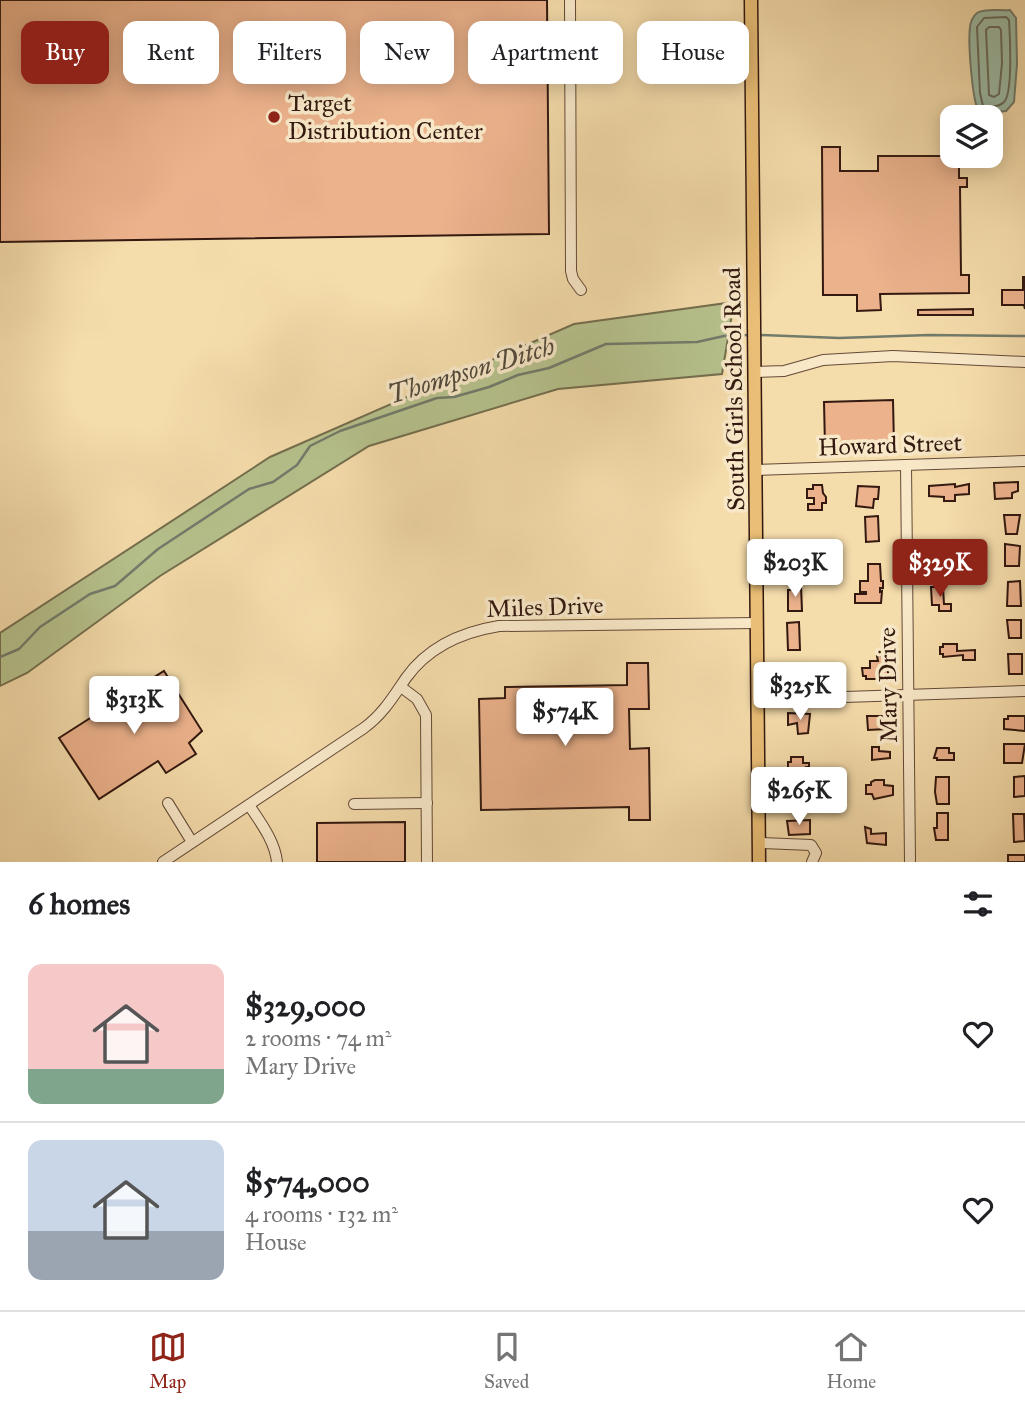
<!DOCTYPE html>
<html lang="en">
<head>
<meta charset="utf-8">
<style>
	body { margin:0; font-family:"IM FELL Great Primer",serif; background:#f6f6f6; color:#202124; height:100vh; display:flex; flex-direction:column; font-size:26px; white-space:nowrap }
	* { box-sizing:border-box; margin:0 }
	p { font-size:23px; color:#757577 }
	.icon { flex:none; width:38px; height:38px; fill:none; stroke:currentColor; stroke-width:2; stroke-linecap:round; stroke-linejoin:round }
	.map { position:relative; height:862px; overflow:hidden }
	.drawer { display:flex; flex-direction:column; background:#fff; flex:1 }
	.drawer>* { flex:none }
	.hud { position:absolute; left:21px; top:21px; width:984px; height:63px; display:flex; gap:14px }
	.tools { position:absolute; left:940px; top:105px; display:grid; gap:14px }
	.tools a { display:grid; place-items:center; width:63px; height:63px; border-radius:14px; background:#fff; box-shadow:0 4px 18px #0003; font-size:35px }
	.price { position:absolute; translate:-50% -60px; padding:0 16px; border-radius:7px; background:#fff; color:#222; font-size:23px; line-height:46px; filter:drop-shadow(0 2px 4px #0008) }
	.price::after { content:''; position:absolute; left:50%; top:42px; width:21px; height:16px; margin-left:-10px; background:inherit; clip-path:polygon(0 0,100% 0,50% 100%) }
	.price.active { background:#8f2418; color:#fff }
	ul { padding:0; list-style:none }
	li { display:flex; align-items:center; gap:21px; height:175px; padding:0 28px }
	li+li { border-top:2px solid #e0e0e0 }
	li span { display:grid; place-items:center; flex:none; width:196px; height:140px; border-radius:14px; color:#555 }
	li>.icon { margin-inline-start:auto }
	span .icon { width:84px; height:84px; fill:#fffc; stroke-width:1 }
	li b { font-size:30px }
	h2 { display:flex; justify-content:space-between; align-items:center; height:84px; padding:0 28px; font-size:30px }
	.pill { padding:0 24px; border-radius:14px; background:#fff; box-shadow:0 4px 18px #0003; font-size:24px; line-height:63px }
	.pill.active { background:#8f2418; color:#fff }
	.tabs { display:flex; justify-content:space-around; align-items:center; height:98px; border-top:2px solid #e0e0e0; background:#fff; font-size:19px; color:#757577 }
	.tabs a { display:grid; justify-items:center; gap:4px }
	.tabs .active { color:#8f2418 }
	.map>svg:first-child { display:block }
	.green { fill:#b6c28d; stroke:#746e4e; stroke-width:2 }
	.water { fill:#9cbca7; stroke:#727b6b; stroke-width:2 }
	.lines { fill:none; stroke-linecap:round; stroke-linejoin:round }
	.shore { stroke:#686a5c; stroke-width:2 }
	.stream { stroke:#727b6b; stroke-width:2.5 }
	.building { fill:#ebb28c; stroke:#331910; stroke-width:2 }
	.minor-casing { stroke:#644a37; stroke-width:12 }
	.major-casing { stroke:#331910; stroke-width:15 }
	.minor { stroke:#f8e8c8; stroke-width:10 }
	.major { stroke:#eabe76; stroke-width:12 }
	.poi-dot { fill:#8f2418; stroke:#f8e8c8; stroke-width:2.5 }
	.labels { text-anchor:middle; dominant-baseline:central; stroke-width:7; stroke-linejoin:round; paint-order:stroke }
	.poi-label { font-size:24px; fill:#331910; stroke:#f8e8c8; text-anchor:start }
	.street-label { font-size:24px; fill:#331910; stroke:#f8e8c8 }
	.water-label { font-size:26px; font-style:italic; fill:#524a3d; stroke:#f8e8c8 }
</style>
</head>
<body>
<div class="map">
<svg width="1025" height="862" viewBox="0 0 1025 862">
	<rect width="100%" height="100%" fill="#f5dcab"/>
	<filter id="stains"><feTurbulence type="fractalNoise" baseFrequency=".00286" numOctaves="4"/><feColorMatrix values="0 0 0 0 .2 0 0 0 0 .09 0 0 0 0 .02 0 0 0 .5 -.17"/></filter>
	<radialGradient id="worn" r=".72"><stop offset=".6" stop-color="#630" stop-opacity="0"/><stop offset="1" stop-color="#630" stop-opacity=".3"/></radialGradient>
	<path class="green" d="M734 302 722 374 558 389 369 446 160 576 27 673 0 686V633L270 457 574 324Z"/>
	<path class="water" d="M1010 10 1016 18 1017 64 1014 102 1006 111 980 114C972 104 968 42 970 27 970 23 973 16 977 13 985 8 1001 11 1010 10Z"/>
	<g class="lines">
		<g class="shore">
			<path d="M984 18 1006 17 1009 20C1010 34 1013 94 1004 102 999 107 990 107 983 106L980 93 977 27Z"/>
			<path d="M989 27H999L1001 30 1002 63 999 94 994 97 989 95 986 30Z"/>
		</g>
		<g class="stream">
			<path d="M759 335 839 338 929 335 1025 336"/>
			<path d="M0 657 19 649 40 627 90 594 115 586 158 549 249 489 273 482 297 465 310 446 340 431 437 398 454 397 489 387 518 375 549 368 606 344 697 342 724 336 749 335"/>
		</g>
	</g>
	<g class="building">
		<path d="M0 0H547L549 234 0 242Z"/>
		<path d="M822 147H840V171H878V156H959V178H967V187H960L961 275H969V293L880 294 881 310 857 311V295H823Z"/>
		<path d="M1023 277H1025V309L1024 305H1002V290H1023Z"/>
		<path d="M973 309V315H918V310Z"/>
		<path d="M893 400 894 445 825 446 824 402Z"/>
		<path d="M1018 482V491L1012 493V498L995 499 994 483Z"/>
		<path d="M955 484V487L969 484V494L955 495V501H944V497L929 496V486Z"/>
		<path d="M813 485H822L823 493 826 497V503H822V510H808V504H814V498H807V489H813Z"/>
		<path d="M858 486 879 487 878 499H874L873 508 856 506Z"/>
		<path d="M1004 515H1020L1017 534H1006Z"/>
		<path d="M878 516 879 541 866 542 865 517Z"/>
		<path d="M959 543H970L973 566H966V574H939V560H955V565H959V555H956V551H959Z"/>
		<path d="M1005 544 1020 546 1019 566H1005Z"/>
		<path d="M808 552V563L804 564V566L791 567V562H787V553Z"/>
		<path d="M868 564H880L881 581H883V588H880V592L882 591 881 603H855V594H866V592H860V581H868Z"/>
		<path d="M1020 581 1021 606H1007L1008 582Z"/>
		<path d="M791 585H801L802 611H788V590H791Z"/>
		<path d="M931 587H943L944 604H951V611H939V605H932Z"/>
		<path d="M1007 620H1021V638H1009Z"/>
		<path d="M799 622 800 650H788L787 623Z"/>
		<path d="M943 644H957V651L975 650V660H963V655L943 657V654H940V647H943Z"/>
		<path d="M1008 654H1022V674H1009Z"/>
		<path d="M877 656H883L884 668H888V679H866V676H863L862 668H870V661H878Z"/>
		<path d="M627 663H648L649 709H629L630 749 649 748 650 820H629V807L481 810 479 699 505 698V687L627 685Z"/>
		<path d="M788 666H816V678H789Z"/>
		<path d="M164 671 202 731 189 743 196 754 166 773 158 761 99 799 59 738Z"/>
		<path d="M788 713 810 714 808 733 798 734 797 723 788 725Z"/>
		<path d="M867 716H890V724H887V729L868 730Z"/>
		<path d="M1008 716H1025V731L1004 729V719H1008Z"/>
		<path d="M1004 744H1025L1022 763H1004Z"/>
		<path d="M872 747H879V751L890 752V758L872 760Z"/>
		<path d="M937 748H949V753H954V760H937V758H934Z"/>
		<path d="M791 757H803V763H809V767H806V771L802 772H788V762H791Z"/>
		<path d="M1025 776V796L1014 797V777Z"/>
		<path d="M936 777H949V804H937L935 792Z"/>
		<path d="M875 780H884V785L893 786V795L874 799 872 794H866V785H871V782Z"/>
		<path d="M793 791 806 792V801L793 802Z"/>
		<path d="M937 813H948V840H936L934 828H937Z"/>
		<path d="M1013 814H1024L1025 841 1014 842Z"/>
		<path d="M810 820V834L789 835 787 821Z"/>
		<path d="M405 822V862H317V823Z"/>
		<path d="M865 827 871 829V834L886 833V845L867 843Z"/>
		<rect x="1008" y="855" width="17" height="7"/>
	</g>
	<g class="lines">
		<g class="minor-casing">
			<g id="minor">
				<path d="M570 0 571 271 573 279 581 290"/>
				<path d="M754 372 784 371 823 360 893 356 1025 362"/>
				<path d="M906 465 910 862"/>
				<path d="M756 470 1025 461"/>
				<path d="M401 687 417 699 426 715 427 862"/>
				<path d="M758 700 1025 691"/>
				<path d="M168 803 192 842"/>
				<path d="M354 804 427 803"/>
				<path d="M249 805C260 822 275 841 277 862"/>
				<path d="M759 843 811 845 816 853 812 862"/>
				<path d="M163 862 364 728C383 714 393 697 406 678 428 647 462 632 499 626L757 623"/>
			</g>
		</g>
		<g class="major-casing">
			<path id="major" d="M751 0 759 862"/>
		</g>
		<use href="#minor" class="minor"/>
		<use href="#major" class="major"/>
	</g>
	<circle class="poi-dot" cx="274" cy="117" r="7"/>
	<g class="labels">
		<g class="poi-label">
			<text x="288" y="103">Target<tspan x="288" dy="28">Distribution Center</tspan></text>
		</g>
		<g class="street-label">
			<text transform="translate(734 389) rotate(-91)">South Girls School Road</text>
			<text transform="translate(890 445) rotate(-2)">Howard Street</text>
			<text transform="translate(545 607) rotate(-2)">Miles Drive</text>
			<text transform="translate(888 685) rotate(-91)">Mary Drive</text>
		</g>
		<g class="water-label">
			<text transform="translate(471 370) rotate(-17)">Thompson Ditch</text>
		</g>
	</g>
	<rect width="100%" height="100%" filter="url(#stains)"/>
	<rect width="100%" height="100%" fill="url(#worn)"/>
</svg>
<div class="tools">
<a><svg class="icon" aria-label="layers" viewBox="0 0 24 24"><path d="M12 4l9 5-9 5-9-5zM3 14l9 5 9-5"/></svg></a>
</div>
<b class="price" style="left:795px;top:599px">$203K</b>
<b class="price active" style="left:940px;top:599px">$329K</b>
<b class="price" style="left:800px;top:722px">$325K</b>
<b class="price" style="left:134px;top:736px">$313K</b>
<b class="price" style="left:565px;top:748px">$574K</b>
<b class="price" style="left:799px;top:827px">$265K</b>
<div class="hud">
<a class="pill active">Buy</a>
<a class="pill">Rent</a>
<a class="pill">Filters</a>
<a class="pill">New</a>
<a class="pill">Apartment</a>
<a class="pill">House</a>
</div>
</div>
<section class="drawer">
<h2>6 homes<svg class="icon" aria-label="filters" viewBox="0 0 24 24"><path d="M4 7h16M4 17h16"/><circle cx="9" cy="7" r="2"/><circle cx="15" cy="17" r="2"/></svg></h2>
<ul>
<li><span style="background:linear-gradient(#f6c9c9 75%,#7fa58c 0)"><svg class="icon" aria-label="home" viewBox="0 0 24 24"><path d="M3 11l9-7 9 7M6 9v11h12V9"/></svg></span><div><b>$329,000</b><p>2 rooms · 74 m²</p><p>Mary Drive</p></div><svg class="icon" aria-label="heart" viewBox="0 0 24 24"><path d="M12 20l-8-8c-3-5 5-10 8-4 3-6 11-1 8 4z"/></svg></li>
<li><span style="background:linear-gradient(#c9d6e8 65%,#9aa5b1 0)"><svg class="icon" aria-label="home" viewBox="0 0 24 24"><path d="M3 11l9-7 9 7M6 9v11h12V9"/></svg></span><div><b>$574,000</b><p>4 rooms · 132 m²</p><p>House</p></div><svg class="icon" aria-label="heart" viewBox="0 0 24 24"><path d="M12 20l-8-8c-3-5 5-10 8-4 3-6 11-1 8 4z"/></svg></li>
</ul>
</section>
<nav class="tabs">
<a class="active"><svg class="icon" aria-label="map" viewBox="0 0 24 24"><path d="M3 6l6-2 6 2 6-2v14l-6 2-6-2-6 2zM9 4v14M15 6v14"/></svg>Map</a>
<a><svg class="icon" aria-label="saved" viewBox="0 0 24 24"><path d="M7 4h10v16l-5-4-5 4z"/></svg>Saved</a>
<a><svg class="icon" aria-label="home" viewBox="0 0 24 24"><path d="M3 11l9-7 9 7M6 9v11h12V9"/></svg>Home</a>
</nav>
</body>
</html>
